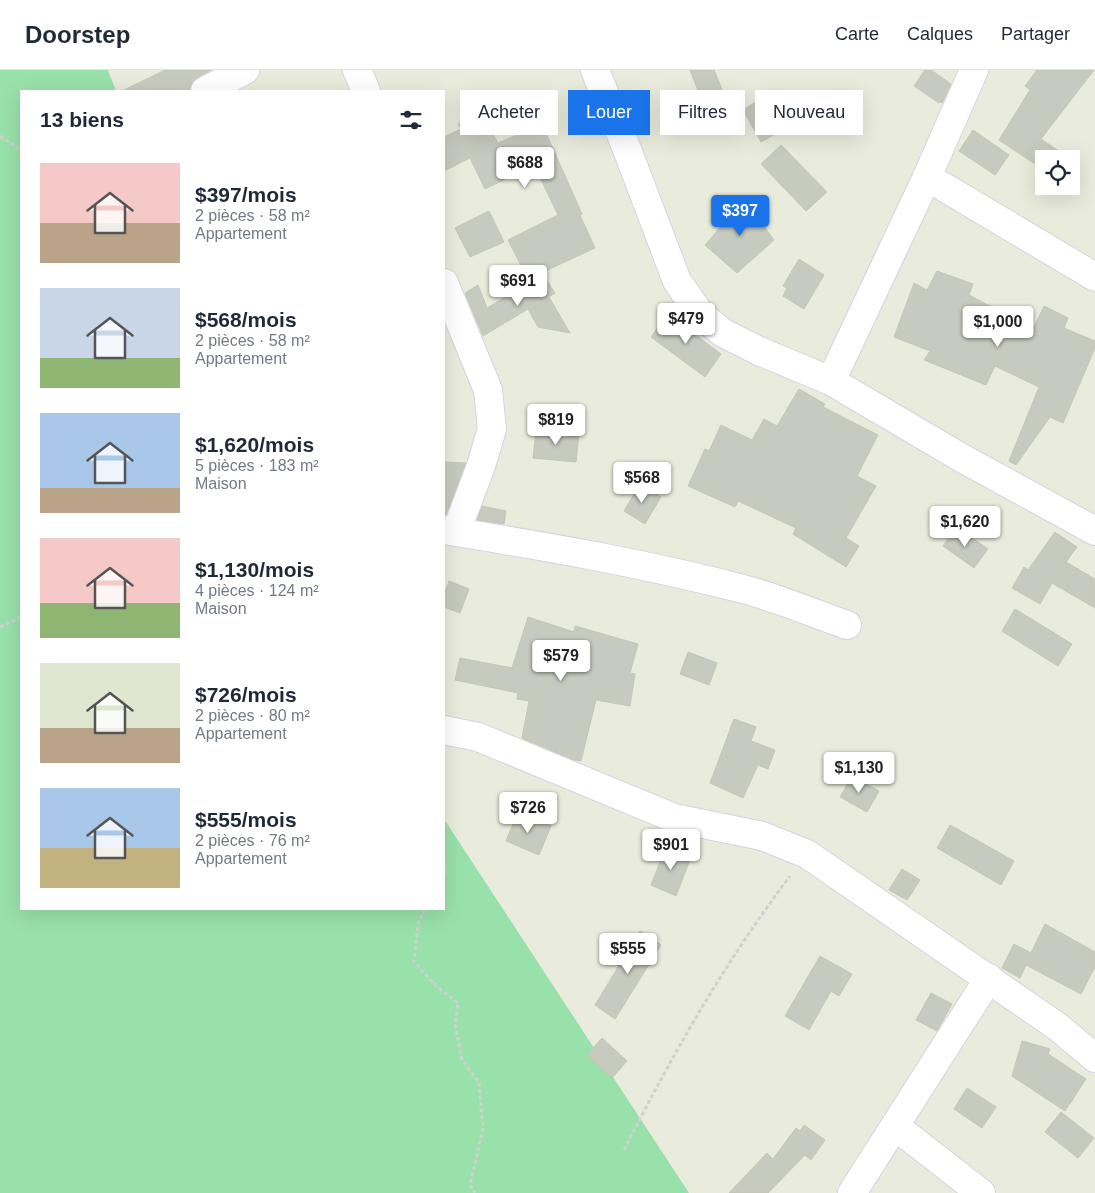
<!DOCTYPE html>
<html lang="fr">
<head>
<meta charset="utf-8">
<style>
	body { margin:0; font-family:Arial,sans-serif; background:#f2f2f3; color:#1f2937; height:100vh; display:flex; flex-direction:column; font-size:19px; white-space:nowrap }
	* { box-sizing:border-box; margin:0 }
	p { font-size:16px; color:#747a83 }
	.icon { flex:none; width:28px; height:28px; fill:none; stroke:currentColor; stroke-width:2; stroke-linecap:round; stroke-linejoin:round }
	.map { position:relative; flex:1; overflow:hidden }
	.sheet { position:absolute; left:20px; top:20px; width:425px; height:820px; display:flex; flex-direction:column; background:#fff; border-radius:0px; box-shadow:0 5px 20px #0002 }
	.sheet>* { flex:none }
	.banner { position:absolute; left:460px; top:20px; width:475px; height:45px; display:flex; gap:10px }
	.buttons { position:absolute; left:1035px; top:80px; display:grid; gap:10px }
	.buttons a { display:grid; place-items:center; width:45px; height:45px; border-radius:0px; background:#fff; box-shadow:0 5px 20px #0002; font-size:25px }
	.price { position:absolute; translate:-50% -42px; padding:0 11px; border-radius:5px; background:#fff; color:#222; font-size:16px; line-height:32px; filter:drop-shadow(0 1px 2px #0008) }
	.price::after { content:''; position:absolute; left:50%; top:30px; width:15px; height:11px; margin-left:-8px; background:inherit; clip-path:polygon(0 0,100% 0,50% 100%) }
	.price.on { background:#1a73e8; color:#fff }
	ul { padding:0; list-style:none }
	li { display:flex; align-items:center; gap:15px; height:125px; padding:0 20px }
	li span { display:grid; place-items:center; flex:none; width:140px; height:100px; border-radius:0px; color:#555 }
	li>.icon { margin-inline-start:auto }
	span .icon { width:60px; height:60px; fill:#fffc; stroke-width:1 }
	li b { font-size:21px }
	h2 { display:flex; justify-content:space-between; align-items:center; height:60px; padding:0 20px; font-size:21px }
	.pill { padding:0 18px; border-radius:0px; background:#fff; box-shadow:0 5px 20px #0002; font-size:18px; line-height:45px }
	.pill.on { background:#1a73e8; color:#fff }
	header { display:flex; align-items:center; gap:30px; box-sizing:border-box; height:70px; padding:0 25px; background:#fff; border-bottom:1px solid #e0e1e3 }
	header strong { font-size:24px }
	nav { display:flex; gap:28px; margin-inline-start:auto; font-size:18px }
	.map>svg:first-child { display:block }
	.green { fill:#99e1ab }
	.building { fill:#c7cabe; stroke:#c3c7b5 }
	.lines { fill:none; stroke-linecap:round; stroke-linejoin:round }
	.minor-casing { stroke:#d8d1e2; stroke-width:30 }
	.path { stroke:#d0d0d0; stroke-width:3; stroke-dasharray:4 2.5; stroke-linecap:butt }
	.minor { stroke:#fff; stroke-width:28 }
</style>
</head>
<body>
<header>
<strong>Doorstep</strong>
<nav><a>Carte</a><a>Calques</a><a>Partager</a></nav>
</header>
<div class="map">
<svg width="1095" height="1123" viewBox="0 0 1095 1123">
	<rect width="100%" height="100%" fill="#e9ecdc"/>
	<path class="green" d="M0 0H108L116 21H21V839H444V749L689 1123H0Z"/>
	<g class="building">
		<path d="M165 0H211L198 7 192 12 190 21H122Z"/>
		<path d="M690 0H714L729 36 714 45 704 36Z"/>
		<path d="M925 0H931L951 14 942 33 940 32 939 33 914 16Z"/>
		<path d="M1037 0H1094L1041 69 1071 89H1044V100L999 70 1030 20 1025 16Z"/>
		<path d="M762 28 781 61 761 72 743 40Z"/>
		<path d="M481 42 498 73 542 54 582 144 580 145 595 178 528 209 508 170 558 145 534 95 485 119 470 88 444 101V67L461 59 458 54Z"/>
		<path d="M973 60 1009 85 995 105 959 81Z"/>
		<path d="M781 75 827 122 806 141 761 94Z"/>
		<path d="M742 126 774 170 737 203 705 175 731 145 725 138Z"/>
		<path d="M489 141 504 172 470 187 455 158Z"/>
		<path d="M799 189 824 205 804 239 783 226 787 218 783 216Z"/>
		<path d="M937 201 973 214 969 225 1033 259 1044 236 1068 248 1064 258 1095 271V278L1063 353 1050 347 1016 395 1009 391 1039 317 995 296 986 315 924 290 930 281 894 267 914 213 927 220Z"/>
		<path d="M543 205 555 223 549 227 570 263 538 257 528 239 483 266 465 223 478 215 487 238Z"/>
		<path d="M668 244 721 284 705 307 651 267Z"/>
		<path d="M799 319 825 334 823 337 878 365 857 406 876 416 846 468 859 476 846 497 793 464 796 458 738 431 735 437 688 416 705 379 709 381 721 355 752 370 764 349 777 356Z"/>
		<path d="M536 360 579 364 576 392 533 388Z"/>
		<path d="M444 392 466 393 446 445H444Z"/>
		<path d="M640 414 661 427 645 454 624 441Z"/>
		<path d="M482 436 506 441 504 454 477 450Z"/>
		<path d="M956 457 988 479 974 498 943 476Z"/>
		<path d="M1055 462 1077 477 1066 492 1095 509V538L1052 513 1040 534 1012 518 1024 497 1028 500Z"/>
		<path d="M449 511 469 519 460 543 444 537V525Z"/>
		<path d="M1015 539 1072 574 1058 596 1002 561Z"/>
		<path d="M528 547 574 562 575 556 638 574 630 603 635 604 630 636 596 630 581 691 574 690 522 668 529 631 517 629 518 623 455 610 460 588 512 598Z"/>
		<path d="M688 582 717 593 709 615 680 604Z"/>
		<path d="M734 649 756 657 751 671 775 680 768 699 758 695 743 728 710 713Z"/>
		<path d="M852 706 879 721 867 742 840 727Z"/>
		<path d="M518 742 551 756 539 785 506 771Z"/>
		<path d="M950 755 1014 791 1001 815 937 778Z"/>
		<path d="M666 777 691 787 676 826 651 815Z"/>
		<path d="M902 799 920 810 907 830 889 820Z"/>
		<path d="M1045 854 1095 882V897L1081 924 1026 895 1020 908 1002 898 1014 874 1031 883Z"/>
		<path d="M640 861 661 875 615 949 595 935Z"/>
		<path d="M820 886 852 904 839 926 831 921 809 960 785 946Z"/>
		<path d="M931 923 952 934 937 961 916 950Z"/>
		<path d="M602 968 627 991 612 1008 587 985Z"/>
		<path d="M1022 971 1050 979 1048 984 1086 1009 1065 1041 1012 1006Z"/>
		<path d="M967 1018 996 1037 982 1058 954 1039Z"/>
		<path d="M1061 1042 1094 1068 1078 1088 1045 1062Z"/>
		<path d="M804 1055 825 1070 811 1090 805 1085 768 1123H729L767 1083 773 1089 796 1058 800 1061Z"/>
	</g>
	<g class="lines">
		<g class="minor-casing">
			<g id="minor">
				<path d="M357 0 366 21"/>
				<path d="M595 0 628 82 677 211 700 244 723 263 759 281 831 311 960 387 1095 461"/>
				<path d="M205 21 245 0"/>
				<path d="M927 107 1095 207"/>
				<path d="M444 213 488 320 492 359 481 396 456 462"/>
				<path d="M831 311 927 107 974 0"/>
				<path d="M444 460C543 476 642 493 739 518 776 527 812 543 847 555"/>
				<path d="M444 660 478 667 674 748 762 766 807 784 1058 957 1095 988"/>
				<path d="M895 1056 981 1123"/>
				<path d="M852 1123 989 908"/>
			</g>
		</g>
		<g class="path">
			<path d="M0 66 21 80"/>
			<path d="M0 557 21 547"/>
			<path d="M444 788 445 802 444 804"/>
			<path d="M425 839 418 854 414 892 434 914 458 933 455 954 462 990 479 1012 483 1059 470 1115 475 1123"/>
			<path d="M624 1080C672 985 725 892 790 806"/>
		</g>
		<use href="#minor" class="minor"/>
	</g>
</svg>
<div class="buttons">
<a><svg class="icon" aria-label="locate" viewBox="0 0 24 24"><circle cx="12" cy="12" r="6"/><path d="M12 2v4M12 18v4M2 12h4M18 12h4"/></svg></a>
</div>
<b class="price" style="left:525px;top:119px">$688</b>
<b class="price on" style="left:740px;top:167px">$397</b>
<b class="price" style="left:518px;top:237px">$691</b>
<b class="price" style="left:686px;top:275px">$479</b>
<b class="price" style="left:998px;top:278px">$1,000</b>
<b class="price" style="left:556px;top:376px">$819</b>
<b class="price" style="left:642px;top:434px">$568</b>
<b class="price" style="left:965px;top:478px">$1,620</b>
<b class="price" style="left:561px;top:612px">$579</b>
<b class="price" style="left:859px;top:724px">$1,130</b>
<b class="price" style="left:528px;top:764px">$726</b>
<b class="price" style="left:671px;top:801px">$901</b>
<b class="price" style="left:628px;top:905px">$555</b>
<div class="banner">
<a class="pill">Acheter</a>
<a class="pill on">Louer</a>
<a class="pill">Filtres</a>
<a class="pill">Nouveau</a>
</div>
<section class="sheet">
<h2>13 biens<svg class="icon" aria-label="filters" viewBox="0 0 24 24"><path d="M4 7h16M4 17h16"/><circle cx="9" cy="7" r="2"/><circle cx="15" cy="17" r="2"/></svg></h2>
<ul>
<li><span style="background:linear-gradient(#f6c9c9 60%,#b9a48a 0)"><svg class="icon" aria-label="home" viewBox="0 0 24 24"><path d="M3 11l9-7 9 7M6 9v11h12V9"/></svg></span><div><b>$397/mois</b><p>2 pièces · 58 m²</p><p>Appartement</p></div></li>
<li><span style="background:linear-gradient(#c9d6e8 70%,#8fb573 0)"><svg class="icon" aria-label="home" viewBox="0 0 24 24"><path d="M3 11l9-7 9 7M6 9v11h12V9"/></svg></span><div><b>$568/mois</b><p>2 pièces · 58 m²</p><p>Appartement</p></div></li>
<li><span style="background:linear-gradient(#a9c7e8 75%,#b9a48a 0)"><svg class="icon" aria-label="home" viewBox="0 0 24 24"><path d="M3 11l9-7 9 7M6 9v11h12V9"/></svg></span><div><b>$1,620/mois</b><p>5 pièces · 183 m²</p><p>Maison</p></div></li>
<li><span style="background:linear-gradient(#f6c9c9 65%,#8fb573 0)"><svg class="icon" aria-label="home" viewBox="0 0 24 24"><path d="M3 11l9-7 9 7M6 9v11h12V9"/></svg></span><div><b>$1,130/mois</b><p>4 pièces · 124 m²</p><p>Maison</p></div></li>
<li><span style="background:linear-gradient(#dfe7d0 65%,#b9a48a 0)"><svg class="icon" aria-label="home" viewBox="0 0 24 24"><path d="M3 11l9-7 9 7M6 9v11h12V9"/></svg></span><div><b>$726/mois</b><p>2 pièces · 80 m²</p><p>Appartement</p></div></li>
<li><span style="background:linear-gradient(#a9c7e8 60%,#c2b280 0)"><svg class="icon" aria-label="home" viewBox="0 0 24 24"><path d="M3 11l9-7 9 7M6 9v11h12V9"/></svg></span><div><b>$555/mois</b><p>2 pièces · 76 m²</p><p>Appartement</p></div></li>
</ul>
</section>
</div>
</body>
</html>
